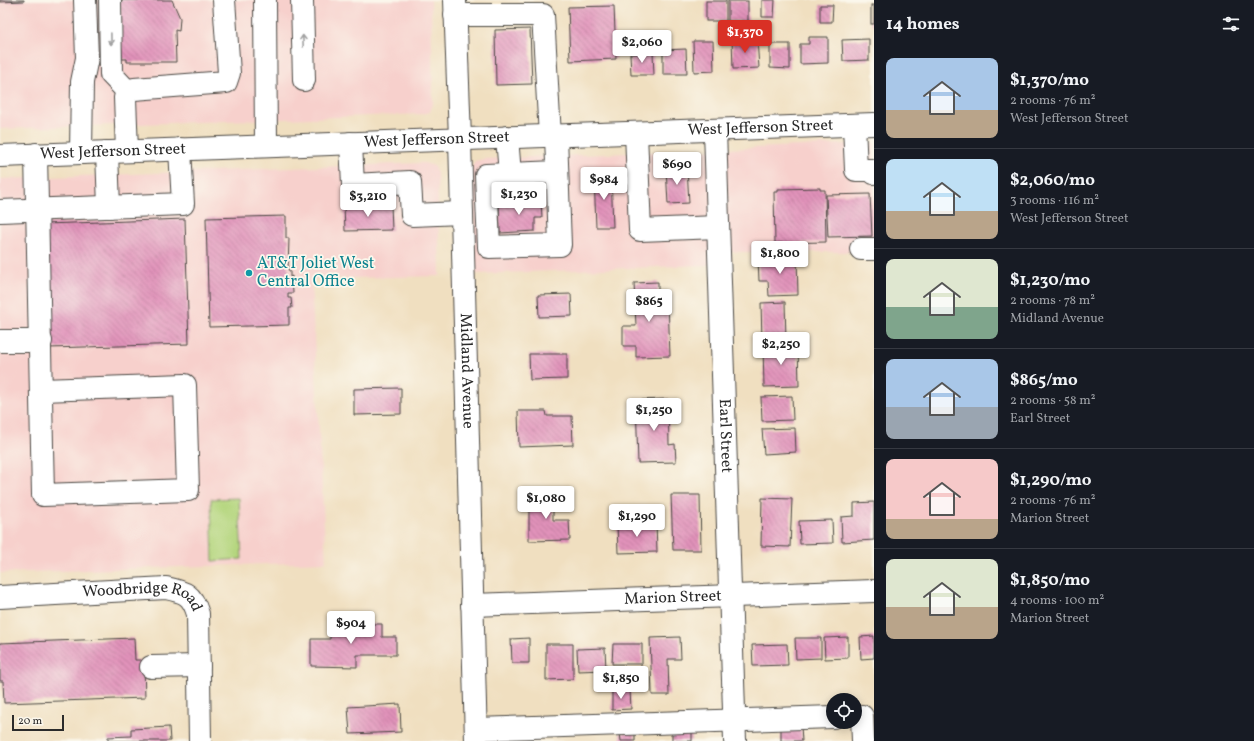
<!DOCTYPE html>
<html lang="en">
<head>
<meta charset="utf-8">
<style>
	body { margin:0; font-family:Vollkorn,serif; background:#242831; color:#f1f3f6; height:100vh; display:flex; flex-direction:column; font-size:15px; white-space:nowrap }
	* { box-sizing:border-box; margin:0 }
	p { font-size:13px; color:#9ea1a6 }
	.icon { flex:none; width:22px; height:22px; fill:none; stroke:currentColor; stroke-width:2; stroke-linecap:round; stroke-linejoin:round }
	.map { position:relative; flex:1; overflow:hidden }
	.sheet { display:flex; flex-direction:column; background:#171b24; width:380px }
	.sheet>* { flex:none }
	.tools { position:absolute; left:826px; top:693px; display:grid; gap:8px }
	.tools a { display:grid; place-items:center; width:36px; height:36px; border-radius:50%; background:#171b24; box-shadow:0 2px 10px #0003; font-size:20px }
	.scale { position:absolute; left:12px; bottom:10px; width:52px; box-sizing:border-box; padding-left:4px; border:2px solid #2b2b2b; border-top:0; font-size:11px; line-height:14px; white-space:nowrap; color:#2b2b2b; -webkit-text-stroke:3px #fbf7ec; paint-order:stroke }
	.price { position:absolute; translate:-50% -34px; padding:0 9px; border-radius:4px; background:#fff; color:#222; font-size:13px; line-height:26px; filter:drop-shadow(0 1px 2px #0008) }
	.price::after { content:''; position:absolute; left:50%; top:24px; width:12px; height:9px; margin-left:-6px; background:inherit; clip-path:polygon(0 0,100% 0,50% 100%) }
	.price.on { background:#d93025; color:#fff }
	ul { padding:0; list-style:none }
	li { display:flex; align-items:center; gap:12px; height:100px; padding:0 12px }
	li+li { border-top:1px solid #363941 }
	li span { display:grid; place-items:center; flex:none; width:112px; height:80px; border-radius:8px; color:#555 }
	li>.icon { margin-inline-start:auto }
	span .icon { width:48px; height:48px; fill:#fffc; stroke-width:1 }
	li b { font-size:17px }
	h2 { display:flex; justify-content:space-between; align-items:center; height:48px; padding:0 12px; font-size:17px }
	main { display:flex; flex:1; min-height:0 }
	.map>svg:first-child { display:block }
	.built { fill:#f7d0cc }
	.pitch { fill:#b4d57d; stroke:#708054 }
	.building { fill:url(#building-back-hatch) }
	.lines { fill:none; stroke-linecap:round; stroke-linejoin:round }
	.minor-casing { stroke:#494641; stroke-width:24 }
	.major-casing { stroke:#494641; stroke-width:24 }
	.minor { stroke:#fff; stroke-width:22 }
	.major { stroke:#fff; stroke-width:22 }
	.oneway { stroke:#a0a0a0 }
	.culture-dot { fill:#0f9aa8; stroke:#fbf7ec; stroke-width:1.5 }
	.labels { text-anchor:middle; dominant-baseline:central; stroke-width:3.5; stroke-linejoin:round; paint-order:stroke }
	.street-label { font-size:16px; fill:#2b2b2b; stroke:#fbf7ec }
	.culture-label { font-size:16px; fill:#0d838f; stroke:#fbf7ec; text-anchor:start }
</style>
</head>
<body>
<main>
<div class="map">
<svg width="874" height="741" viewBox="0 0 874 741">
	<defs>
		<pattern id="building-back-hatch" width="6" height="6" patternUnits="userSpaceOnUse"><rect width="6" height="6" fill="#e192ba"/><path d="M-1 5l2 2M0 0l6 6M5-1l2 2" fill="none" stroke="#b77797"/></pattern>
	</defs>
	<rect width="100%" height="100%" fill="#fbf7ec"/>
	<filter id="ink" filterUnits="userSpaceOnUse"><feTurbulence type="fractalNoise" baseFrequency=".025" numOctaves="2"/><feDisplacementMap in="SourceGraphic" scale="8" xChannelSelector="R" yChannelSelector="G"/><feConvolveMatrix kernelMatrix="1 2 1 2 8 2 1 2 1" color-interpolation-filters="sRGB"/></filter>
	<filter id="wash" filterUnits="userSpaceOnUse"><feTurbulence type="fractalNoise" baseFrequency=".012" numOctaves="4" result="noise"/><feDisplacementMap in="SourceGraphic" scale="16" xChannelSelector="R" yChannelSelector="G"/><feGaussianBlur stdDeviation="0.9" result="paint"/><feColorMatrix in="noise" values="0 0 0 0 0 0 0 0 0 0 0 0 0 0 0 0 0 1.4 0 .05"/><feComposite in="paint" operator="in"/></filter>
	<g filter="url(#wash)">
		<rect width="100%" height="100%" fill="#f0dfc0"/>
		<g class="built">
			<path d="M0 0H431L433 103 430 112 423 114 0 129Z"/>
			<path d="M874 143V252H731V264L476 274 471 169 475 161 484 159Z"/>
			<path d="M424 163 434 166 437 173 440 276 311 279 326 562 0 573V179Z"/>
		</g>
		<path class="pitch" d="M239 498 242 559 213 561 211 499Z"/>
		<g id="blocks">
			<g class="building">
				<path d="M0 0H24V1L0 2Z"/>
				<path d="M120 0H172L180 18 179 31 175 30 176 62H127V59H122Z"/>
				<path d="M762 0H775L774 17H762Z"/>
				<rect x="706" y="1" width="20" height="20"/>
				<rect x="728" y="1" width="20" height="20"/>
				<path d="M820 5H833L832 22H820Z"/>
				<rect x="871" y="5" width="3" height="19"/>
				<path d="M614 6 616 59 570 61 568 7Z"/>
				<path d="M530 29 532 84 496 85 495 30Z"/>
				<path d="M809 37H828V63L800 64V44H809Z"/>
				<path d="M732 39H757L759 68 733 69Z"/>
				<path d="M869 39V60L843 61 842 40Z"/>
				<path d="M693 41H713L714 71 694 72Z"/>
				<path d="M770 44H790V69L770 68Z"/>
				<path d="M686 49 687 74H663V50Z"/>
				<path d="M653 53 654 75H631L630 54Z"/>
				<path d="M666 168H687L689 203 668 204Z"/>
				<path d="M611 174 613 227H596L594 175Z"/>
				<path d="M820 188V190H825L826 242 775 243 774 192H778V189Z"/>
				<path d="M870 194 872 236 828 237 826 195Z"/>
				<path d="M541 200 542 218H535V231L500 233 499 201Z"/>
				<path d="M391 205 392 230 345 231 344 206Z"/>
				<path d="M286 216V238H289L288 270H290V277L292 276 293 293H288V298H291L292 308H289V325L209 327 206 218Z"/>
				<path d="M185 219 189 344 49 348 45 224Z"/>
				<path d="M797 257 798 295 769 296 768 281H759L758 258Z"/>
				<path d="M658 282V302H668L670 356 636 357V346H623V326H636L634 283Z"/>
				<path d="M571 294 572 316 539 317 538 295Z"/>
				<path d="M785 302 786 340 762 341 761 303Z"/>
				<path d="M798 345 799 386 764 387 763 346Z"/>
				<path d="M529 354H567V379L530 380Z"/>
				<path d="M401 388V414L354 415V389Z"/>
				<path d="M792 396 793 420 762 421 761 397Z"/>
				<path d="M668 399 669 445 675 444 676 462 638 463 636 400Z"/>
				<path d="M518 411H546L547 416H572L573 445 519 447Z"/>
				<path d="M795 428 796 452 764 454 762 429Z"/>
				<path d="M529 494H553V520H569L570 540 529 541Z"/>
				<path d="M671 495H700L701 550H673Z"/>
				<path d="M762 498 792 499 790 547 761 546Z"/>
				<path d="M874 502V540L842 542 841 517 854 516V503Z"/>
				<path d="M832 520 833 543 800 544 799 521Z"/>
				<path d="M656 522 657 552 618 553 617 523Z"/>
				<path d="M330 624H382V637H396V655H357V667L311 666V639H330Z"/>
				<path d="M874 636V658L861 659 860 637Z"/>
				<path d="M680 637 681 659H668L669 695H652L650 638Z"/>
				<path d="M848 637V658L825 659 824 638Z"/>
				<path d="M134 638 135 660H141L142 665H144L145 698 4 703 3 681H0V643Z"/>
				<path d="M529 638V663H512L511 639Z"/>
				<path d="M795 638H821V658L796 659Z"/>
				<path d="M546 644H573V679L546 680Z"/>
				<path d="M613 644H642V664H612Z"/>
				<path d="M787 644 788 665 753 666 752 645Z"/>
				<path d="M605 648 606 670 578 671 577 649Z"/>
				<path d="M630 690 631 709 612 710V691Z"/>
				<path d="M400 704 401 732 350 734 348 707Z"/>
				<path d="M801 726 802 741H781V727Z"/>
				<path d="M169 727 170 741H108V737L131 736V729Z"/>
				<path d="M692 732V741H672V733Z"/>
				<path d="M620 733H635V741H621Z"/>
			</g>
		</g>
	</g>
	<g filter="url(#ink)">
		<use href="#blocks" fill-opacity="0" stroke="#494641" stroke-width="1"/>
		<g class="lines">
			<g class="minor-casing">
				<g id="minor">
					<path d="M110 0 111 74 127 91"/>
					<path d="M265 0 266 146"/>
					<path d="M302 0 304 80"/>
					<path d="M455 15H543L550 136"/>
					<path d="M854 125 856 170H874V173"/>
					<path id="s1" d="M715 130 735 741"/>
					<path d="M636 133 640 230 718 227"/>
					<path d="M556 136 560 245 489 247 486 175 557 172"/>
					<path d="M507 137 510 174"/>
					<path id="s2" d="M460 139 476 741"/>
					<path d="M351 143 353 185 410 182 412 215 462 213"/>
					<path d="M127 151 125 98 127 91 134 89 226 82 229 73 224 0"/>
					<path d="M107 152 109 207"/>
					<path d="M81 153 82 82 87 58 85 0"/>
					<path d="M36 154 43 495 188 490 185 385 42 390"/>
					<path d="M0 211 183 204 180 149"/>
					<path d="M861 249H874"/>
					<path d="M0 341H41"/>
					<path id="s3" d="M0 597 166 588C185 592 192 594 198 614L200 741"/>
					<path id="s4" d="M472 605 874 591"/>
					<path d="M151 667 199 666"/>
					<path d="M862 716 863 741"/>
					<path d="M476 729 833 717"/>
				</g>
			</g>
			<g class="major-casing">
				<g id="major">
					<path d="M455 0 460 139"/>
					<path id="s5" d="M0 156 874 124"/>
				</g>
			</g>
			<use href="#minor" class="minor"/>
			<use href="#major" class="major"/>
		</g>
		<defs><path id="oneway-shaft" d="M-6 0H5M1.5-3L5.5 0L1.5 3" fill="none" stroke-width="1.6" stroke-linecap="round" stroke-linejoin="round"/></defs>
		<g class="oneway">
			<use href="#oneway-shaft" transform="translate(111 39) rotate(89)"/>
			<use href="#oneway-shaft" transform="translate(303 41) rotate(-92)"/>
		</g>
	</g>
	<circle class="culture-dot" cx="249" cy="273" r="4"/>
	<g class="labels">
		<g class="street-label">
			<text stroke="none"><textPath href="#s5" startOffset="761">West Jefferson Street</textPath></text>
			<text stroke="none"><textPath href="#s5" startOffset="437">West Jefferson Street</textPath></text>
			<text stroke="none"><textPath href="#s5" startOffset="113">West Jefferson Street</textPath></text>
			<text stroke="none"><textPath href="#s2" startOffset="232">Midland Avenue</textPath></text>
			<text stroke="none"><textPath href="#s1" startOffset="306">Earl Street</textPath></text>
			<text stroke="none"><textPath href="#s4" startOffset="201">Marion Street</textPath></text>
			<text stroke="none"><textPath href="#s3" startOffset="145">Woodbridge Road</textPath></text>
		</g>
		<g class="culture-label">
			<text x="257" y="264">AT&amp;T Joliet West<tspan x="257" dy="18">Central Office</tspan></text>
		</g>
	</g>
</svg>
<div class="tools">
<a><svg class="icon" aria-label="locate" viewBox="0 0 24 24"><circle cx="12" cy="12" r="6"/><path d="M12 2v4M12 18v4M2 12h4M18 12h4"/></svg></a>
</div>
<div class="scale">20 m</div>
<b class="price on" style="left:745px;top:54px">$1,370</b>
<b class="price" style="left:642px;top:64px">$2,060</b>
<b class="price" style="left:677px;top:186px">$690</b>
<b class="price" style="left:604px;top:201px">$984</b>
<b class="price" style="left:519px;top:216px">$1,230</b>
<b class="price" style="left:368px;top:218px">$3,210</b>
<b class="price" style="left:780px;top:275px">$1,800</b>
<b class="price" style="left:649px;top:323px">$865</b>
<b class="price" style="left:781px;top:366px">$2,250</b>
<b class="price" style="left:654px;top:432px">$1,250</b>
<b class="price" style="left:546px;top:520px">$1,080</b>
<b class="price" style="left:637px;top:538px">$1,290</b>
<b class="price" style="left:351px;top:645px">$904</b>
<b class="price" style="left:621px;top:700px">$1,850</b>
</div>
<section class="sheet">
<h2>14 homes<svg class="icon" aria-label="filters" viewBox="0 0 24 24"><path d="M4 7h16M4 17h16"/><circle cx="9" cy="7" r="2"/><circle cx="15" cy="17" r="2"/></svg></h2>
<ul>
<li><span style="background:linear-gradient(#a9c7e8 65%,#b9a48a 0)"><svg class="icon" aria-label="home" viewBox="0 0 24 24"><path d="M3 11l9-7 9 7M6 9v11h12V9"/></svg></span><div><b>$1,370/mo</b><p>2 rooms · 76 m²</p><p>West Jefferson Street</p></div></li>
<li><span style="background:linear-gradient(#bfe0f5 65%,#b9a48a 0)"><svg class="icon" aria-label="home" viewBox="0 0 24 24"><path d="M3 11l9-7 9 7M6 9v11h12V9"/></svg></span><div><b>$2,060/mo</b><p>3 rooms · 116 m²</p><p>West Jefferson Street</p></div></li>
<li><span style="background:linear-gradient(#dfe7d0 60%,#7fa58c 0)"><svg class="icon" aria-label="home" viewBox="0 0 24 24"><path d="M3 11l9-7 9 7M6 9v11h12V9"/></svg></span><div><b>$1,230/mo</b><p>2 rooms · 78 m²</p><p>Midland Avenue</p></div></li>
<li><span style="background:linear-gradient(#a9c7e8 60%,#9aa5b1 0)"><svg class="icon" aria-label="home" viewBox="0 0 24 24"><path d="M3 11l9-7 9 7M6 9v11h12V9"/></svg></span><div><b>$865/mo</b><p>2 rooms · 58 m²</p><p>Earl Street</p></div></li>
<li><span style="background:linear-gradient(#f6c9c9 75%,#b9a48a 0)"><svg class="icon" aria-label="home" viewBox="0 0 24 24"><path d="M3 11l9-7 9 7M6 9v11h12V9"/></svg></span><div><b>$1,290/mo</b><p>2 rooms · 76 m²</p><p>Marion Street</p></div></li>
<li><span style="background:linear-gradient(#dfe7d0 60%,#b9a48a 0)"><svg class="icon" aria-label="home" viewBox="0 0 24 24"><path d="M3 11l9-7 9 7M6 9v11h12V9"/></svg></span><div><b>$1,850/mo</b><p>4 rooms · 100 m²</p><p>Marion Street</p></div></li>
</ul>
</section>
</main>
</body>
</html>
